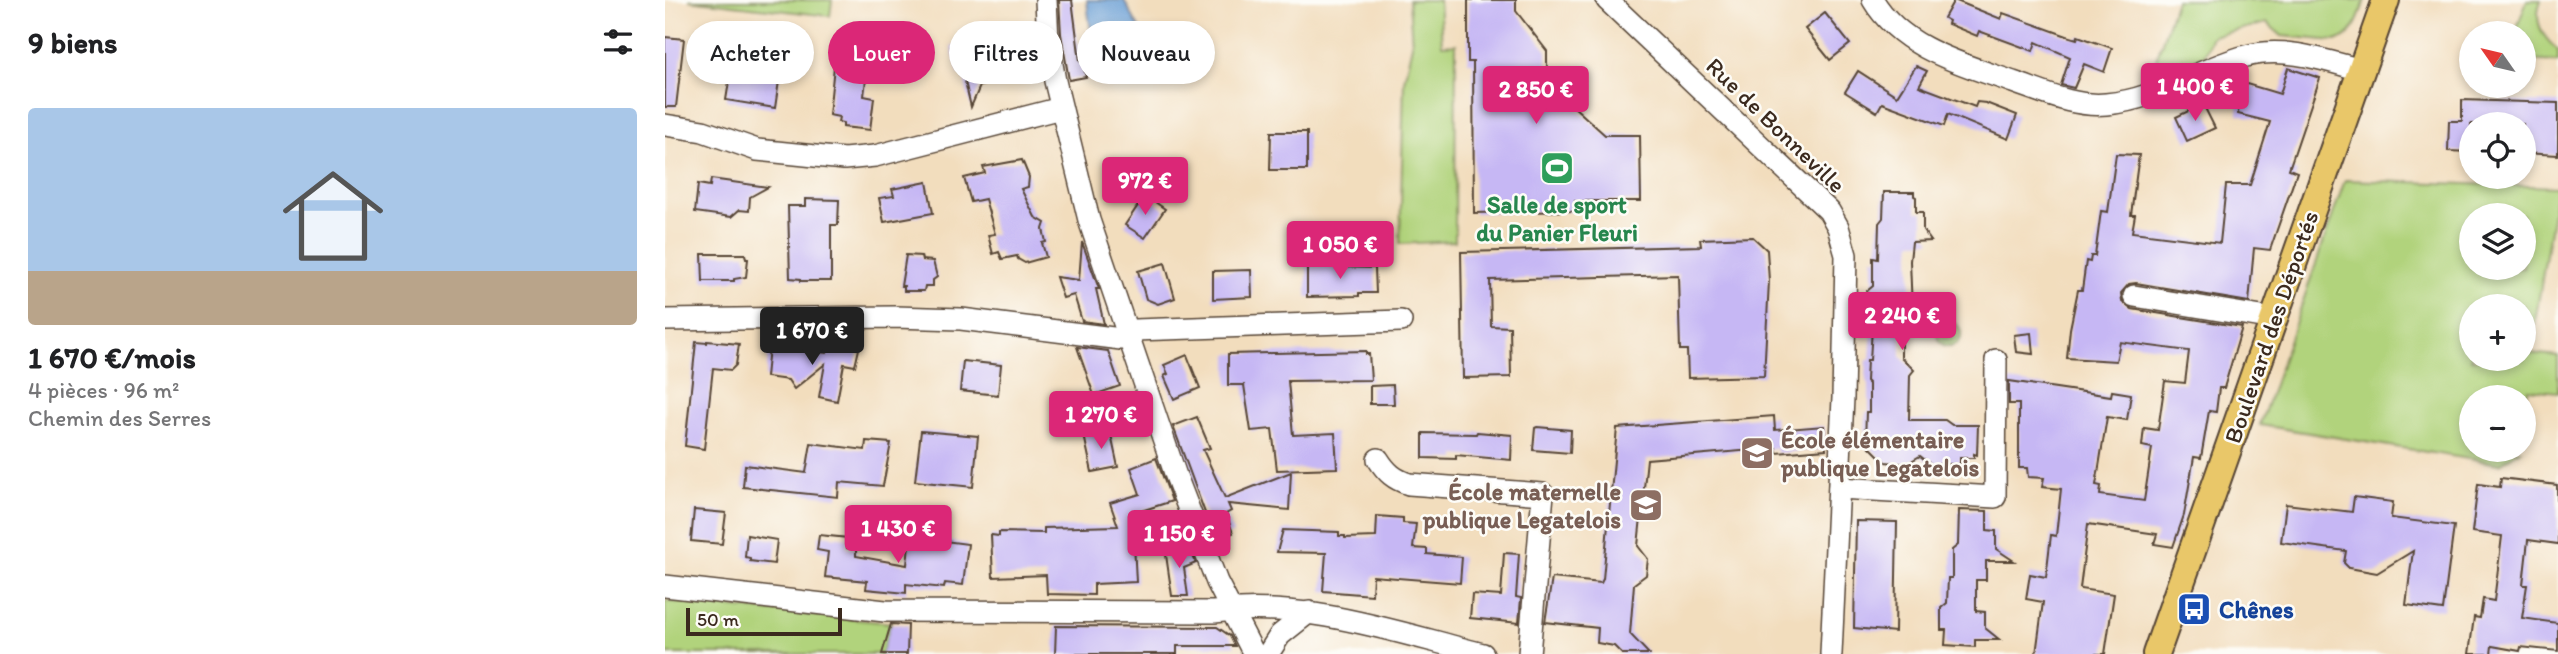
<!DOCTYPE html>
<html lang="fr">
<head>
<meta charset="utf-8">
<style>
	body { margin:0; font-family:Itim,sans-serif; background:#f6f6f6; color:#202124; height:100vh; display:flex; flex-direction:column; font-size:26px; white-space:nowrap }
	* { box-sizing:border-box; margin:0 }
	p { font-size:23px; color:#757577 }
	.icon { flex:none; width:38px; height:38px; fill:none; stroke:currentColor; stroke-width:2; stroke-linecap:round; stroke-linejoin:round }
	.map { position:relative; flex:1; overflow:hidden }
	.sheet { display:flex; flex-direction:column; background:#fff; width:665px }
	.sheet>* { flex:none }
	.guide { position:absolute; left:21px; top:21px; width:665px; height:63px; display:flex; gap:14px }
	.needle { width:46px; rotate:304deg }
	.buttons { position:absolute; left:1794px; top:21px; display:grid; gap:14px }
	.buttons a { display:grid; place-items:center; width:77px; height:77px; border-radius:50%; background:#fff; box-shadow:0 4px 10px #0003; font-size:35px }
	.scale { position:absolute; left:21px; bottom:18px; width:156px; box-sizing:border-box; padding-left:7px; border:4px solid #3b2a1e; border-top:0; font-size:19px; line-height:24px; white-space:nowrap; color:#3b2a1e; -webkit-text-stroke:5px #fdfcf7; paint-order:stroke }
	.price { position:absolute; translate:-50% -60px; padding:0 16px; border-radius:7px; background:#db2777; color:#fff; font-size:23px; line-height:46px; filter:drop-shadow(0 2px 4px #0008) }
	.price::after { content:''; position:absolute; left:50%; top:42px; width:21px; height:16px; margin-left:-10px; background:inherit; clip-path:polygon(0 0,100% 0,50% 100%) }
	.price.current { background:#222; color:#fff }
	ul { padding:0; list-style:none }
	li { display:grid; align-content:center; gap:14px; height:371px; padding:0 28px }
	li+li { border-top:2px solid #e0e0e0 }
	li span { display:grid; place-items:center; height:217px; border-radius:7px; color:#555 }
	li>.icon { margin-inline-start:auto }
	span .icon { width:126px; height:126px; fill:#fffc; stroke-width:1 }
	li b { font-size:30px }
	h2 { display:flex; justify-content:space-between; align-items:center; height:84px; padding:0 28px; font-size:30px }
	.pill { padding:0 24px; border-radius:32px; background:#fff; box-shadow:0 4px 10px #0003; font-size:24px; line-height:63px }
	.pill.current { background:#db2777; color:#fff }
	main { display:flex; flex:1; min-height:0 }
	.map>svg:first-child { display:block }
	.green { fill:#b1d37b; stroke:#767e4c; stroke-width:2; fill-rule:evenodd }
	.water { fill:#689dd4; stroke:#526479; stroke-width:2 }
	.building { fill:#c6b7f4 }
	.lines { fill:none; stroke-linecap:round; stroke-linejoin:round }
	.minor-casing { stroke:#564536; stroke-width:24 }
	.major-casing { stroke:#564536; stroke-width:30 }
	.minor { stroke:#fff; stroke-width:21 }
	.major { stroke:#e9c769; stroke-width:26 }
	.labels { text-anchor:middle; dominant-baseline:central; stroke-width:5; stroke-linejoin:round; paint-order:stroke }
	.street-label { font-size:24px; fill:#3b2a1e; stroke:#fdfcf7 }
	.leisure-label { font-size:24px; font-weight:bold; fill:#27864d; stroke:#fdfcf7 }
	.education-label { font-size:24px; font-weight:bold; fill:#785e54; stroke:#fdfcf7; text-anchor:start }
	.transit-label { font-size:24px; font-weight:bold; fill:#164399; stroke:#fdfcf7; text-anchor:start }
</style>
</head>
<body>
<main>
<section class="sheet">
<h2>9 biens<svg class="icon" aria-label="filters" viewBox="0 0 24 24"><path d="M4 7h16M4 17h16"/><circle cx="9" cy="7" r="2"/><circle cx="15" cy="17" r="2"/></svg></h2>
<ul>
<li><span style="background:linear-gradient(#a9c7e8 75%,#b9a48a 0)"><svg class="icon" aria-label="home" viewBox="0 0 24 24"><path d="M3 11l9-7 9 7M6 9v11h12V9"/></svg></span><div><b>1 670 €/mois</b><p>4 pièces · 96 m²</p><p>Chemin des Serres</p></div></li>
</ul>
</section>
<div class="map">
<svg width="1893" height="654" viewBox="0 0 1893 654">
	<rect width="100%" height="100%" fill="#fdfcf7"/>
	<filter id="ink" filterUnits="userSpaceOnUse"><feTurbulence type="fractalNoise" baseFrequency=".0143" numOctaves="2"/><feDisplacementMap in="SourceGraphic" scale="14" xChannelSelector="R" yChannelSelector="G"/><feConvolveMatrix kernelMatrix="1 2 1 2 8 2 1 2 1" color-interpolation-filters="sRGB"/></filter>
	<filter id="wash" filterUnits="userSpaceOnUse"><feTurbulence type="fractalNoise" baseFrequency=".00686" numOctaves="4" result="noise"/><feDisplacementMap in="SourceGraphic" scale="28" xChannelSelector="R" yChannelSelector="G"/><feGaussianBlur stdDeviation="1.57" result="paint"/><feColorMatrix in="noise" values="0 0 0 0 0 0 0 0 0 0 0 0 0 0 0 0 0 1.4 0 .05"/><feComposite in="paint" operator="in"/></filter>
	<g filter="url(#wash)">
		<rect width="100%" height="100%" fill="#f2ddbd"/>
		<g class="green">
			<path d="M24 0H167L165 16Z"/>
			<path d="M744 0H774L777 45 791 44 790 241 735 244 739 81 747 45Z"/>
			<path d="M1511 0H1700C1694 17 1690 37 1670 41L1617 36 1602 23 1547 36 1539 56 1485 78Z"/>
			<path d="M1862 0H1876C1868 20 1877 37 1893 50V62L1859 60 1858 33H1850Z"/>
			<path d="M1680 180 1892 187 1865 353 1893 356V392L1863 389 1859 426 1858 397H1806V450H1855L1835 464 1595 425ZM1806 215H1858V268H1806ZM1806 306H1858V359H1806Z"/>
			<circle cx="1284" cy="334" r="12"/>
			<path d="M0 601 226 623 217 654H0Z"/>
		</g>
		<path class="water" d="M422 0H459L480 39C477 57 468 72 448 70 427 52 424 26 422 0Z"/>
		<g id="blocks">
			<g class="building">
				<path d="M394 0H407L415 61 417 60 421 77 404 80 396 34Z"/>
				<path d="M803 0H851V11L882 51V71H907L908 106 940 135H975L976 201H910L911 211 809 213 808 62H803Z"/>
				<path d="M1289 0 1336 19 1338 13 1402 36 1412 39 1413 36 1447 48 1439 72 1419 64 1409 88 1396 85 1405 57 1371 42 1368 51 1314 31 1312 36 1283 24 1284 21 1279 18Z"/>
				<path d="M1160 13 1185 44 1165 60 1140 29Z"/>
				<path d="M183 35 211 38 210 52 204 54 199 96 209 98 205 130 178 127V123L173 122 174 117 164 115 169 66 179 67Z"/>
				<path d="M0 37 19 39 11 107H0Z"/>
				<path d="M71 39 119 47 110 108 61 100Z"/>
				<path d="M319 40 328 62 325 66 329 83 315 86 306 107 298 73 294 74 286 47Z"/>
				<path d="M1251 66 1262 71 1254 86 1310 107 1312 102 1321 103 1352 115 1343 139 1283 114 1279 126 1217 103 1212 112 1180 92 1193 71 1232 96Z"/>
				<path d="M1623 68 1655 78 1624 169 1632 172 1605 250 1589 248 1584 302 1471 283 1464 284 1456 293 1457 301 1467 309 1577 327 1559 388H1554L1551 412 1544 411 1536 458 1529 457 1519 515 1508 547 1489 544 1492 534 1423 524 1415 589 1449 594 1440 654H1371L1378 602 1361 599 1365 574 1381 577 1386 535 1391 536 1396 489 1377 487 1379 478 1363 477 1362 468H1354V404H1344V381L1446 396 1447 391 1466 394 1462 420 1442 417 1431 485 1436 486 1435 495 1479 501 1487 448 1477 446 1479 428 1493 430 1500 381 1520 383 1524 351 1455 342 1451 361 1402 358 1405 329 1413 290H1417L1421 261 1425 262 1426 256H1430L1436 211 1443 212 1451 154 1474 155 1466 215H1470L1467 232 1555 243 1561 185H1585L1605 122 1573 114 1575 82 1615 94Z"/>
				<path d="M1797 100 1893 103V155L1858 153V124H1806V152L1783 151 1784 121H1797Z"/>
				<path d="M1538 104 1550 128 1522 141 1511 117Z"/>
				<path d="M606 132H642V170H605Z"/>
				<path d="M357 160 364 177 363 187 356 189 370 217 380 223 378 229 381 242 377 243 381 257 360 263 353 259 352 256 337 259 334 252 328 254 323 235 330 234 320 199 306 202 299 178 320 173 318 167Z"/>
				<path d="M46 179 103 187 85 197 84 211 74 210 66 217 30 212 33 184 45 186Z"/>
				<path d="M262 182 268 213 219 222 214 198 229 196 227 189Z"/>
				<path d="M1219 192H1249V196L1251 197V212H1258V230L1266 241 1247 242 1245 261 1247 309H1236V357L1249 370 1245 375 1244 420H1280L1287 425H1313L1312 455 1309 454V458H1295V464H1274L1272 469 1255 456 1241 464 1220 462 1200 442 1201 412H1204V384L1201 381 1202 360H1205L1207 328V312H1202V291L1208 286V258L1213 259 1214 223 1218 218Z"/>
				<path d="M480 195 500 209 480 238 460 225Z"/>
				<path d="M140 199 174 200 173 225H166V281H136V279L125 278 123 206H140Z"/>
				<path d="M1088 237 1102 250 1104 281 1099 376 1023 378 1022 350H1015L1013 275 825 280 826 326 845 327 846 377 798 378 796 252 1036 246 1035 239Z"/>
				<path d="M417 242 434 289H431L439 324 417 321 409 295 398 298 391 277 414 280Z"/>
				<path d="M37 254H80L81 259H83L81 277 69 279V281H38Z"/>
				<path d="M241 255 256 256 257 260 268 261 272 277 268 280V286H260L259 291H239V286H236Z"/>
				<path d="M500 263 510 298 493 304 481 299 473 271Z"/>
				<path d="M642 266 710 268 711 293H694V296L642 297Z"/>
				<path d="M586 270 587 297 548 299V271Z"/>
				<path d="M1366 333 1368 354 1351 352 1349 335Z"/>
				<path d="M42 341 74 344 71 365 66 370 48 368 39 449 20 446 31 342 42 343Z"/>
				<path d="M163 343 194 349 190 366 179 364 172 401 154 397 160 364 129 389 123 380 101 377 104 347 162 353Z"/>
				<path d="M412 347 443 351 455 386 429 395Z"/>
				<path d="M701 351V354H704L706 380 623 381 628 435 670 433 672 468 612 470 607 429 586 431 579 385H563V354Z"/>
				<path d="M522 355 535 388 509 399 499 376 503 374 499 365Z"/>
				<path d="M298 361 336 365 333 395 295 391Z"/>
				<path d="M728 385 729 404H705V386Z"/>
				<path d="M1109 416 1110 430 1159 426 1161 449 1112 453 1111 448 982 459 973 546 983 559 981 575 969 584 965 634 984 654H957L949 646 932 643 933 628 880 622 887 578 936 583 938 579 952 428Z"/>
				<path d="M532 417 545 448 538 450 560 498 626 472 624 510 563 504 566 511 561 514 568 533 550 540 508 426Z"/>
				<path d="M872 427 906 430 905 453 868 450 870 428Z"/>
				<path d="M445 430 453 467 427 472 419 435Z"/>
				<path d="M256 431 313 436 308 487 250 481Z"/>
				<path d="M812 432 847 435 846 460 791 455V459L758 458V433L811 434Z"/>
				<path d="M201 441 226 443 218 486 174 482 173 497 78 487 80 465 141 473 146 443 200 450Z"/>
				<path d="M491 458 507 501 473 512 478 527V542L469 543 471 582 429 584V595L382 594 381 575 328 577 326 535 334 536V532L379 533V528L453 526 445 503 475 494 466 468Z"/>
				<path d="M1836 478 1892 485 1893 544 1863 540 1858 585H1862L1857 618 1893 623V651L1856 647 1855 651 1827 646 1826 654H1804L1809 617 1815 618 1818 599 1829 601 1837 536 1807 532 1813 484 1835 487Z"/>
				<path d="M1689 497 1728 502 1726 518 1789 526 1778 610 1741 605 1748 551 1712 573 1684 568 1679 563 1681 551 1616 542 1621 504 1687 512Z"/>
				<path d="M29 510 61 513 57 544 26 541Z"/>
				<path d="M1294 510 1322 511V530L1331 531V549L1349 561H1321V580H1311V611L1320 612V628L1335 640H1310V647L1280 645 1281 630H1276V608L1282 603 1283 578H1287V550L1293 545Z"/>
				<path d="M712 516 738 518V523L751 524 748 548 762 549V554L797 557 795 583 708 576 707 595 658 591 661 553 612 552 618 530 674 532V536H680V538L711 537Z"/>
				<path d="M1191 521 1232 522 1230 632 1189 628Z"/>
				<path d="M82 535 112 540 109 564 85 561V558L80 557Z"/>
				<path d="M154 535 183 538 182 548 191 549V556L242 565 244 544 264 546V539L303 544 298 585 280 583 279 588 241 584V593L201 589 202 581 160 577 163 552 152 550Z"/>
				<path d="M524 546 531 563 519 568 523 596H507L501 555Z"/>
				<path d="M839 553 854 554 851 597 856 598 854 623 805 618 807 594 836 596Z"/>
				<path d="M226 624 243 625 242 654H217Z"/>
				<path d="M391 626 552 627 565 636 570 646H512V654H390Z"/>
			</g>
		</g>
	</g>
	<g filter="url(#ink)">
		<use href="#blocks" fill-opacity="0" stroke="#564536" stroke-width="2"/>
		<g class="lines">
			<g class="minor-casing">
				<g id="minor">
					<path d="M381 0 383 41 390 81 424 220 511 476 552 582 589 654"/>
					<path d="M942 0 1164 211 1173 227 1181 255 1178 398 1166 654"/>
					<path d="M1208 0C1237 49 1298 64 1348 82 1378 92 1408 107 1441 104 1492 100 1532 69 1581 56 1620 46 1659 60 1696 70"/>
					<path d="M0 125 38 131 92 150 179 159 210 156 396 108"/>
					<path d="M1469 296 1609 319"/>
					<path d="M0 320 230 317 296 319 456 339 470 330 736 321"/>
					<path d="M713 459C722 473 729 479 744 484L878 494 864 654"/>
					<path d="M1174 488 1330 497 1331 360"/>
					<path d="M0 586 220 611 549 612C640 600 730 632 818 654"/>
					<path d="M603 654 615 635 644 612"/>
				</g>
			</g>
			<g class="major-casing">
				<path id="major" d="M1491 654 1721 0"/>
			</g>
			<use href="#minor" class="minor"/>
			<use href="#major" class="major"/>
		</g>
	</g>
	<defs>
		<g id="stadium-square" transform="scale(1.75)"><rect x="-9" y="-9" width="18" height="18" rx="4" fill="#2e9e5b" stroke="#fdfcf7"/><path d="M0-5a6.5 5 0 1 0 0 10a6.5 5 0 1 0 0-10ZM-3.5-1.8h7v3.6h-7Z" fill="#fff"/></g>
		<g id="school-square" transform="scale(1.75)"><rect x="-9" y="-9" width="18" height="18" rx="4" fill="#8d6e63" stroke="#fdfcf7"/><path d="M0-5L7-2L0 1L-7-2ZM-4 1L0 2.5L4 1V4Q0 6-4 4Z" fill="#fff"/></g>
		<g id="bus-square" transform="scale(1.75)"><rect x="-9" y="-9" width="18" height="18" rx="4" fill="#1a4fb4" stroke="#fdfcf7"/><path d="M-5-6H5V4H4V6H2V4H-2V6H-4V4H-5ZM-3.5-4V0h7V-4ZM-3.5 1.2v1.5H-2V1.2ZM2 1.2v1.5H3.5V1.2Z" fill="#fff"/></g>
	</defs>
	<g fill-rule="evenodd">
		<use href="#stadium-square" x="892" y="168"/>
		<use href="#school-square" x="1092" y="453"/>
		<use href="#school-square" x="981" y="505"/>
		<use href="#bus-square" x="1529" y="609"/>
	</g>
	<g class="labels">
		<g class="street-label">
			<text transform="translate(1111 125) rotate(44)">Rue de Bonneville</text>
			<text transform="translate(1606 327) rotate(-71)">Boulevard des Déportés</text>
		</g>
		<g class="leisure-label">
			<text x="892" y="204">Salle de sport<tspan x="892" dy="28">du Panier Fleuri</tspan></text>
		</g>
		<g class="education-label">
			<text x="1116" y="439">École élémentaire<tspan x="1116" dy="28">publique Legatelois</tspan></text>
			<text x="956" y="491" text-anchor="end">École maternelle<tspan x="956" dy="28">publique Legatelois</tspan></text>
		</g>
		<g class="transit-label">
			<text x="1554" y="609">Chênes</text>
		</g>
	</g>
</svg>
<div class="buttons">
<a><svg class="needle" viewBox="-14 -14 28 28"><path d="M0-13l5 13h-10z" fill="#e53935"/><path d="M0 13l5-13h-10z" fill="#757577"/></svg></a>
<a><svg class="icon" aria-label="locate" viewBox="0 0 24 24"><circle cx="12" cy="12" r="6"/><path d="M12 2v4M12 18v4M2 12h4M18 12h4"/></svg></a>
<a><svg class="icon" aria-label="layers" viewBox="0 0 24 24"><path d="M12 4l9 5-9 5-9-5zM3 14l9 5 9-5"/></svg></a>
<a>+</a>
<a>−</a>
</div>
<div class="scale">50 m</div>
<b class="price" style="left:1530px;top:123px">1 400 €</b>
<b class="price" style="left:871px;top:126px">2 850 €</b>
<b class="price" style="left:480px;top:217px">972 €</b>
<b class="price" style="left:675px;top:281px">1 050 €</b>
<b class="price" style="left:1237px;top:352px">2 240 €</b>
<b class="price current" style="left:147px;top:367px">1 670 €</b>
<b class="price" style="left:436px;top:451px">1 270 €</b>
<b class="price" style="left:233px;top:565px">1 430 €</b>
<b class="price" style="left:514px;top:570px">1 150 €</b>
<div class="guide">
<a class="pill">Acheter</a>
<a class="pill current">Louer</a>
<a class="pill">Filtres</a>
<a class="pill">Nouveau</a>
</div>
</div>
</main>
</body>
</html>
